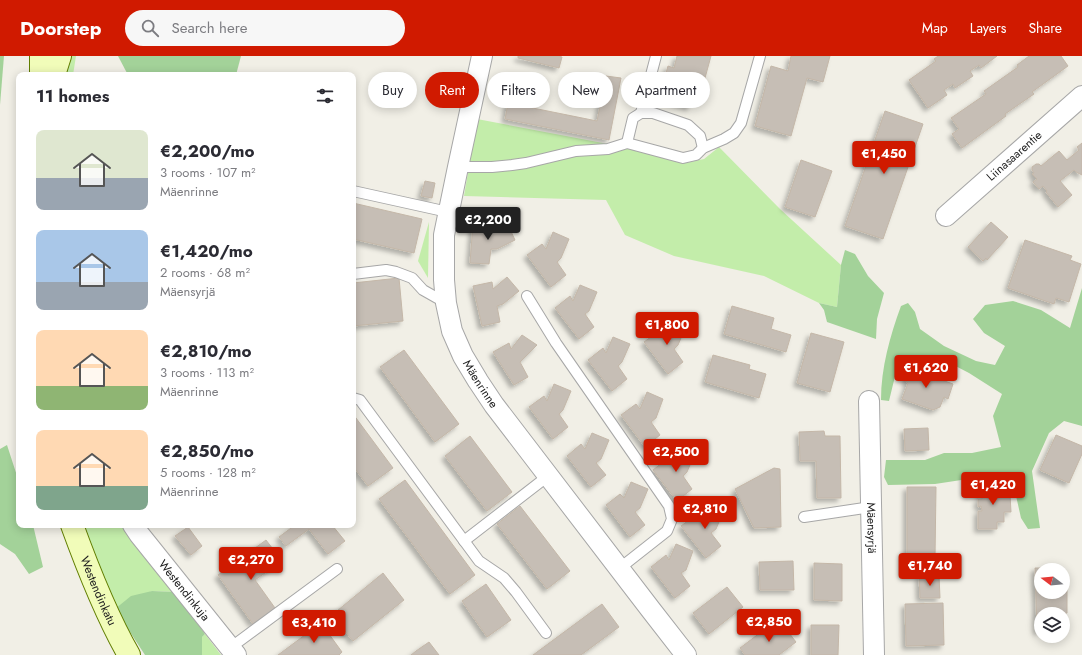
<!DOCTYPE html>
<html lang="en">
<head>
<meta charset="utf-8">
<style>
	body { margin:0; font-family:Jost,sans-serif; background:#f7f7f7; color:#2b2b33; height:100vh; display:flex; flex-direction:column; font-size:15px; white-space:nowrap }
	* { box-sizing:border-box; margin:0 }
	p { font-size:13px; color:#7c7c81 }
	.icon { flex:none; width:22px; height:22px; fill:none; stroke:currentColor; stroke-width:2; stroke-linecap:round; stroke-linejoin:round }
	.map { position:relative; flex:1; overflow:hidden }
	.side { position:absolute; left:16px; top:16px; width:340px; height:456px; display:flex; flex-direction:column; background:#fff; border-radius:8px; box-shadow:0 2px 10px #0003 }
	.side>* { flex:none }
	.hud { position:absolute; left:368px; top:16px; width:380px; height:36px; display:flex; gap:8px }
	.needle { width:26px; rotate:286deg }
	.fabs { position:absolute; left:1034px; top:507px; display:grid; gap:8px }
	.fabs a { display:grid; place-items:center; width:36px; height:36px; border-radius:50%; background:#fff; box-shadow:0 2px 10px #0003; font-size:20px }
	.price { position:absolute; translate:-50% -34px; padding:0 9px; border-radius:4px; background:#d01a00; color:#fff; font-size:13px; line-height:26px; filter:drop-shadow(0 1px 2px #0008) }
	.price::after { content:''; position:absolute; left:50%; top:24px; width:12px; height:9px; margin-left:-6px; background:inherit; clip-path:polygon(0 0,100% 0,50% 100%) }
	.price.active { background:#222; color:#fff }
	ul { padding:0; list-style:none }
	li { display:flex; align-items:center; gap:12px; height:100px; padding:0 20px }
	li span { display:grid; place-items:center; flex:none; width:112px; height:80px; border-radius:8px; color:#555 }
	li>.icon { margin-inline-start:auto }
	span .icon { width:48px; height:48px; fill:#fffc; stroke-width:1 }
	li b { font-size:17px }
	h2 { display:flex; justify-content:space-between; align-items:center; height:48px; padding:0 20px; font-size:17px }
	.tag { padding:0 14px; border-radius:18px; background:#fff; box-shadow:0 2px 10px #0003; font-size:14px; line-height:36px }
	.tag.active { background:#d01a00; color:#fff }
	header { display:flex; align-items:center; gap:24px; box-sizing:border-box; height:56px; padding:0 20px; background:#d01a00; color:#fff }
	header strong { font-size:19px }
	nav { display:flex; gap:22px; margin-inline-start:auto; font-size:14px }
	.search { width:280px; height:36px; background:#f7f7f7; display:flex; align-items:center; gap:10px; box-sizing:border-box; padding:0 14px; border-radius:22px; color:#7c7c81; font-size:15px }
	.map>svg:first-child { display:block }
	.grass { fill:#c3edaa }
	.forest { fill:#a3d299 }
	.building { fill:#c6beb5; stroke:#c4b7a8; filter:url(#shadow) }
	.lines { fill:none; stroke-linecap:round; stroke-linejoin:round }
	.lane-casing { stroke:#a7a7a7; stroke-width:12 }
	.street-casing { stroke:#a7a7a7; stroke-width:22 }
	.secondary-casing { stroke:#617e00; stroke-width:24 }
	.lane { stroke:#fff; stroke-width:10 }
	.street { stroke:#fff; stroke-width:20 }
	.secondary { stroke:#f1fcb9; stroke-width:22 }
	.labels { text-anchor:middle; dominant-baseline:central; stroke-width:4; stroke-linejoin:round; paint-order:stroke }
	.street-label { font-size:12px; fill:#202020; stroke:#fff }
</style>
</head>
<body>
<header>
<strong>Doorstep</strong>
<div class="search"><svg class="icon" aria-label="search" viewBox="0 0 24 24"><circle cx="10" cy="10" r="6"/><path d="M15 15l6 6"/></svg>Search here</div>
<nav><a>Map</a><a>Layers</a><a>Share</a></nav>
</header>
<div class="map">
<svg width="1082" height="599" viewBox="0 0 1082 599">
	<defs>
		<filter id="shadow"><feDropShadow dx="-3.5" dy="3.5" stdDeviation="2" flood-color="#0004"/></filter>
	</defs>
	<rect width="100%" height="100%" fill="#f1efe6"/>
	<g class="grass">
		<path d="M68 0H76L73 19H63Z"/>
		<path d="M477 63 629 92 686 107 704 103 719 91 780 153 841 209 837 251 819 247 764 220 674 200 625 179 606 144 464 140Z"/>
		<path d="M429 166 428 222 418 205Z"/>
		<path d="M80 469H124L176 536 152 535 115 553Z"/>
		<path d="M205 578 221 599H202V581Z"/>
	</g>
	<g class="forest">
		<path d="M0 0H4L0 49Z"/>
		<path d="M118 0H241L236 19H128Z"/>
		<path d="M845 194 855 198 868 220 884 237 877 263 876 283 827 266 824 254 819 247 837 251 841 209Z"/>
		<path d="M1082 232V370L1064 365 1049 377 1032 415 1040 472 1028 473 1021 462 1012 422 981 421 935 428 888 429 884 421 886 404H925L944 397H972L1001 391 993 360 1002 338 969 317 942 303 925 301 904 304 897 312 889 345 881 344C881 312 890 280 901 250L908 247 915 256 920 273 944 290 976 305 995 309 1005 290 984 277 973 263 985 249 1013 245 1041 254 1070 272Z"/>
		<path d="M7 389 19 426V469H33L43 511 29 518 15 498 0 488V393Z"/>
		<path d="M152 535 176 536 205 578 202 581V599H145L115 553 131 540Z"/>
	</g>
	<g class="building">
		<path d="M518 0H558L562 1 559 12 518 2Z"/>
		<path d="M677 0H711L702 33 695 31 690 51 659 42 668 10 674 12Z"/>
		<path d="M791 0H830L823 26 807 22 791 80 755 70 771 10 788 15Z"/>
		<path d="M938 0H997L981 12 979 9 970 15 973 20 955 32 953 28 944 34 947 39 928 52 909 24 936 5 934 3Z"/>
		<path d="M1029 0H1061L1068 10 1032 36 1034 38 1005 58 1006 60 962 92 952 78 959 73 951 62 986 38 984 35 1018 11 1017 9Z"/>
		<path d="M606 20 621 22 609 84 505 63 508 47 597 65Z"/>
		<path d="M885 55 923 68 883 183 845 170Z"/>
		<path d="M1082 87V119L1076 116 1074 114 1060 125 1072 139 1058 151 1046 136 1047 135 1043 130 1039 133 1033 126 1037 123 1032 118 1034 117 1032 114V111L1036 108H1039L1041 110 1059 95 1067 104 1079 94 1077 91Z"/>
		<path d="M801 104 832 115 815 161 785 151Z"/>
		<path d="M425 125 435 127 432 142 421 140Z"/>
		<path d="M353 147 422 163 414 197 353 183Z"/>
		<path d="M991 166 1008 181 987 204 986 202 983 205 968 191Z"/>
		<path d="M473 167 492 169 491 175 507 167 515 184 497 193H491L489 208 470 207Z"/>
		<path d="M553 176 569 183 561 202 557 206 566 219 551 231 527 199 542 188 546 193Z"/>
		<path d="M1025 184 1072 200 1070 204 1081 208 1069 246 1056 242 1054 248 1008 232Z"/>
		<path d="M507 221 519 235 503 248 497 250 500 266 482 270 473 230 492 226 493 233Z"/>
		<path d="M399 222 403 265 353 270V227Z"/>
		<path d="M580 229 597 236 589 255 585 258 594 271 579 283 555 252 570 240 573 245Z"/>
		<path d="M732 250 774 262 771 273 791 279 786 296 724 278Z"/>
		<path d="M669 263 686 270 678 289 674 293 683 306 668 318 644 286 659 275 662 280Z"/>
		<path d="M811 277 844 286 830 336 797 327Z"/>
		<path d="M522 279 537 289 520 306 528 321 514 329 493 296 509 287 511 293Z"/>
		<path d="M613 281 630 288 622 306 618 310 627 323 612 335 588 304 603 292 606 297Z"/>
		<path d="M404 294 459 368 435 386 380 311Z"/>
		<path d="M713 299 750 309 749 313 766 318 759 342 705 326Z"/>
		<path d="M910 311 926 318 941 317 939 323 953 328 948 343 944 341 940 351 933 354 902 343 908 327 905 325Z"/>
		<path d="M554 328 571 335 563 354 559 358 568 371 553 383 529 351 544 340 547 345Z"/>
		<path d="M647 336 663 343 656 362 651 366 660 379 645 391 621 359 636 348 640 353Z"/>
		<path d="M353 358 393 412 368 430 353 410Z"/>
		<path d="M928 372 929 394 905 395 904 373Z"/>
		<path d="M824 375 825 380H840L841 442H817L816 405H800L799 376Z"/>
		<path d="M592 377 609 384 601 403 596 407 606 419 591 431 567 400 581 388 585 393Z"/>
		<path d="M1056 379 1082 390V398L1069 427 1040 414Z"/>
		<path d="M470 380 512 436 487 455 445 400Z"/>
		<path d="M678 391 695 397 687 416 683 420 692 433 677 445 653 414 668 402 671 407Z"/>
		<path d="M774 412 780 413 781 471 754 472 735 433Z"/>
		<path d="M405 424 475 519 450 538 379 443Z"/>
		<path d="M631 426 648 433 640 452 635 456 645 469 630 481 606 449 620 438 624 442Z"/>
		<path d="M992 426 996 428H1003L1004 438H1010L1011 456H1004V466H997V473H978V455H982L981 450 978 451V443H982V438H978V429H990Z"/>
		<path d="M907 431H936L935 502H907Z"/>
		<path d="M707 447 724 454 716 473 711 477 721 490 706 502 681 470 696 459 700 464Z"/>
		<path d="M520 450 570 515 547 533 497 468Z"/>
		<path d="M295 469H332L345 485 328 498 309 473 286 490 279 481Z"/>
		<path d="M188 471 202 490 191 499 175 480Z"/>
		<path d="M266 484 282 505 255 524 275 552 253 568 218 519Z"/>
		<path d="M676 488 693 495 686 514 681 517 690 530 675 542 651 511 666 499 669 504Z"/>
		<path d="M793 505 794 534H760L759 506Z"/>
		<path d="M814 507 842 508V545L814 544Z"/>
		<path d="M1035 512H1054V514H1041V536H1063V533H1067V557L1041 558V575H1037Z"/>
		<path d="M383 517 404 544 353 585 332 559Z"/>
		<path d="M939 519 940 542H920L919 520Z"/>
		<path d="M486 528 511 564 487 581 462 545Z"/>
		<path d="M727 531 743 551 709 578 693 557Z"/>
		<path d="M943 547 944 589 906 590 905 548Z"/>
		<path d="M602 548 619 571 581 599H533Z"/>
		<path d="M321 567 342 596 339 599H278Z"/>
		<path d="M773 567 781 577 786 573 796 586 779 599H745L740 592Z"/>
		<path d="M811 569H839L838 599H811Z"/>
		<path d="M429 586 439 599H411L416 595Z"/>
	</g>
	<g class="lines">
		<g class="lane-casing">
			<g id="lane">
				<path d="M641 57 656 0"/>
				<path d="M627 87 633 62 641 57H653L688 69 700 80 703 92"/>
				<path d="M458 111H492L512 109 526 107 576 95 608 93 627 87 683 102 696 99 703 92 724 83 734 77 741 67 760 0"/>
				<path d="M353 135 448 156"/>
				<path d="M353 218 386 214 396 216 412 222 423 234 446 247"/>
				<path d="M527 240 556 287 669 450 672 463 667 475 620 512"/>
				<path d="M353 342 360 344 479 505 504 522 516 536 546 577"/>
				<path d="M804 461 871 451"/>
				<path d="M464 485 548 420"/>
				<path d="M230 592 337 513"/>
			</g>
		</g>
		<g class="street-casing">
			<g id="street">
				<path id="s1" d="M482 0 458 111 444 179V224L446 247 452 275 463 300 478 325 494 349 651 554 686 599"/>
				<path id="s2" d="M946 160 1082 40"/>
				<path id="s3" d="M869 345 874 599"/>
				<path id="s4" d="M133 469 139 478 236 599"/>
			</g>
		</g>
		<g class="secondary-casing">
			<g id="secondary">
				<path d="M41 19V0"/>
				<path d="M54 19 60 0"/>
				<path id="s5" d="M72 469C88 513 106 559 129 599"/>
			</g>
		</g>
		<use href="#lane" class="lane"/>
		<use href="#street" class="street"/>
		<use href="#secondary" class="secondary"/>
	</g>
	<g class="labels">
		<g class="street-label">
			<text stroke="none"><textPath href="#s2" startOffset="91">Liinasaarentie</textPath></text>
			<text stroke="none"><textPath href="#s1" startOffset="340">Mäenrinne</textPath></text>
			<text stroke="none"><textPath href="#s3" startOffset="127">Mäensyrjä</textPath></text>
			<text stroke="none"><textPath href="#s4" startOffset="83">Westendinkuja</textPath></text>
			<text stroke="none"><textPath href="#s5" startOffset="71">Westendinkatu</textPath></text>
		</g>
	</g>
</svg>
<div class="fabs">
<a><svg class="needle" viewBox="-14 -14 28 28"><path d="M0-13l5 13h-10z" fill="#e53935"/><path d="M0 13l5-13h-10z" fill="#7c7c81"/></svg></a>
<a><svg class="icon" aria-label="layers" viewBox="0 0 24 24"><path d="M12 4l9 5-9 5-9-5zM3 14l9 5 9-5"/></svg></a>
</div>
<b class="price" style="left:884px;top:119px">€1,450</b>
<b class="price active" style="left:488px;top:185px">€2,200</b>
<b class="price" style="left:667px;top:290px">€1,800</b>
<b class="price" style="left:926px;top:333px">€1,620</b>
<b class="price" style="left:676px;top:417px">€2,500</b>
<b class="price" style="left:993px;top:450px">€1,420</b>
<b class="price" style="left:705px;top:474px">€2,810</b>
<b class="price" style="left:251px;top:525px">€2,270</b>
<b class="price" style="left:930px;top:531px">€1,740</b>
<b class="price" style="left:769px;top:587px">€2,850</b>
<b class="price" style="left:314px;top:588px">€3,410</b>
<div class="hud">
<a class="tag">Buy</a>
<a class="tag active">Rent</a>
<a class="tag">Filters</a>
<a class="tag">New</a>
<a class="tag">Apartment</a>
</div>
<section class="side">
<h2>11 homes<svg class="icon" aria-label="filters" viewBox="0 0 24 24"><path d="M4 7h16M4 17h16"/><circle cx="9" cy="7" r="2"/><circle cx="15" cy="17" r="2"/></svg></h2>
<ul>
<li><span style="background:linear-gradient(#dfe7d0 60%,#9aa5b1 0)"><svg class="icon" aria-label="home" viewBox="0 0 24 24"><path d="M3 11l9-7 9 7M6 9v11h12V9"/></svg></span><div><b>€2,200/mo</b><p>3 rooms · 107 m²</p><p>Mäenrinne</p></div></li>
<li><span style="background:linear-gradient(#a9c7e8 65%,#9aa5b1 0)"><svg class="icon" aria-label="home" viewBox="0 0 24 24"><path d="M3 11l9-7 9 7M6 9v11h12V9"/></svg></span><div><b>€1,420/mo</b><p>2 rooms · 68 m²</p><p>Mäensyrjä</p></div></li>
<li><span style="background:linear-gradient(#ffd9b3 70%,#8fb573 0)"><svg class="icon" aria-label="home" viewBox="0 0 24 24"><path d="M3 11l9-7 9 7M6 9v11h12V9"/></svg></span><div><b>€2,810/mo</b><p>3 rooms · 113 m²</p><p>Mäenrinne</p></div></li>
<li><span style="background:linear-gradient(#ffd9b3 70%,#7fa58c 0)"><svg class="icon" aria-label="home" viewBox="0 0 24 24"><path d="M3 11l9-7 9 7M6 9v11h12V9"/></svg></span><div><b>€2,850/mo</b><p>5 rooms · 128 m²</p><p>Mäenrinne</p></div></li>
</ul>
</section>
</div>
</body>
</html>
